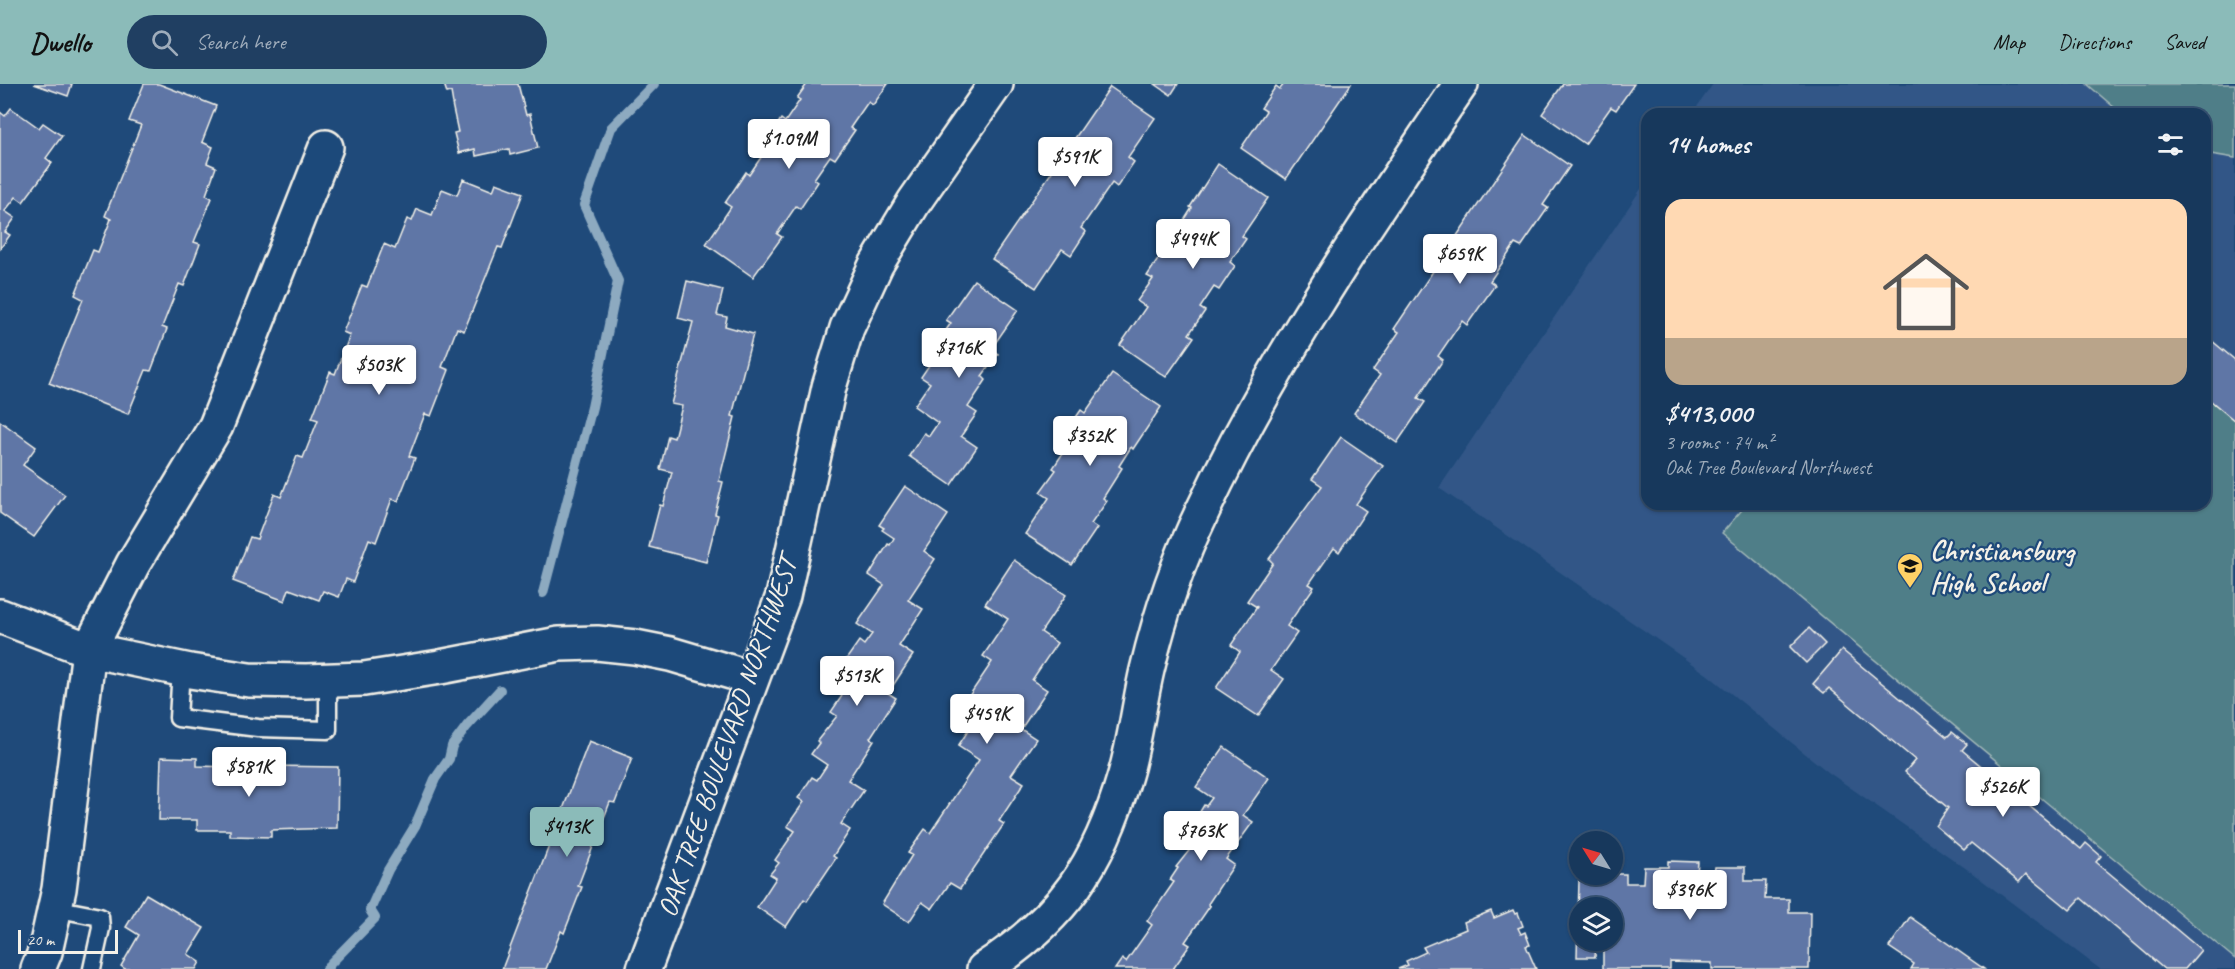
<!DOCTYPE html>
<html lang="en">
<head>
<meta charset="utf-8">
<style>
	body { margin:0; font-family:Caveat,sans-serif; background:#203f62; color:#f1f3f6; height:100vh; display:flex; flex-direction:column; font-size:22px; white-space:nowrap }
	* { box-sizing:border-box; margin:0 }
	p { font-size:20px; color:#9eacbb }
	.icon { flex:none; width:33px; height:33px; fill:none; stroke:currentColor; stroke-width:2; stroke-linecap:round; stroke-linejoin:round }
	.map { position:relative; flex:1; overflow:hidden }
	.side { position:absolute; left:1641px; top:24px; width:570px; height:402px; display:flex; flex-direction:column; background:#17385c; border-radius:18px; box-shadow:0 2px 4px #0004,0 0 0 2px #365272 }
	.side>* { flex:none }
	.needle { width:39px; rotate:307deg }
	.buttons { position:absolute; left:1569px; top:747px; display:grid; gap:12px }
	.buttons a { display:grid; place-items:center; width:54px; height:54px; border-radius:50%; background:#17385c; box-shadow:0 2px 4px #0004,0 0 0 2px #365272; font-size:30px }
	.scale { position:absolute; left:18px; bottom:15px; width:100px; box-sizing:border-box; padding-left:6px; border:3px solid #f4f1e8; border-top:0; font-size:16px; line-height:21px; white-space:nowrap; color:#f4f1e8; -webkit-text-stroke:4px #1f4a7a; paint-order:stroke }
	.price { position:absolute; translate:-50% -51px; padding:0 14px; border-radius:6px; background:#fff; color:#222; font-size:20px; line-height:39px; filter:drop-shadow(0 2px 3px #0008) }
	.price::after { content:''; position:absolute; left:50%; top:36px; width:18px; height:14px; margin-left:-9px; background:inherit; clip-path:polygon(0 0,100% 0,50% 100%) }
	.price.on { background:#8bbbb9; color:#111 }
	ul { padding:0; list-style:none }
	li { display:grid; align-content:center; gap:12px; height:318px; padding:0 24px }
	li span { display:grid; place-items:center; height:186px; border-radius:18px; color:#555 }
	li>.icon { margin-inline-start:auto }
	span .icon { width:108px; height:108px; fill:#fffc; stroke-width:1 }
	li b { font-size:26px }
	h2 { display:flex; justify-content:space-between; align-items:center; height:72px; padding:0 24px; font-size:26px }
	header { display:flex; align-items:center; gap:36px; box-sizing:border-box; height:84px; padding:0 30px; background:#8bbbb9; color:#111 }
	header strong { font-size:28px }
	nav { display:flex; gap:33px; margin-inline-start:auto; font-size:21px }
	.search { width:420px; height:54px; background:#203f62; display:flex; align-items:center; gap:15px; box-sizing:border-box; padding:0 21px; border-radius:33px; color:#9eacbb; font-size:22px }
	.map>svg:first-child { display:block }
	.built { fill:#325787 }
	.green { fill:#4f7e88; stroke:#a2b8b8; stroke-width:1.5 }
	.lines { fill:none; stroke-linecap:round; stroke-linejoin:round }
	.stream { stroke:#8daac0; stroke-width:10 }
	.building { fill:#5f76a6; stroke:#f4f1e8; stroke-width:1.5; fill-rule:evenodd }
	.service-casing { stroke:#f4f1e8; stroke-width:21 }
	.minor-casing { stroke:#f4f1e8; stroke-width:38 }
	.service { stroke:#1f4a7a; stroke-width:16 }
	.minor { stroke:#1f4a7a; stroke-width:33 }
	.labels { text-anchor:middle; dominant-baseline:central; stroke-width:4.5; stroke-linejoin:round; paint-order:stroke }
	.poi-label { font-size:28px; font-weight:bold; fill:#f4f1e8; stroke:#1f4a7a; text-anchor:start }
	.street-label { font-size:28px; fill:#f4f1e8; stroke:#1f4a7a }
</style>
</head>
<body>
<header>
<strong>Dwello</strong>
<div class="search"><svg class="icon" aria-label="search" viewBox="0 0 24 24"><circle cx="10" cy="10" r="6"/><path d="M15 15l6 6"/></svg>Search here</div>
<nav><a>Map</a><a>Directions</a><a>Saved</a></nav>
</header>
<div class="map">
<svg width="2235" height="885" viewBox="0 0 2235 885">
	<rect width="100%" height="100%" fill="#1f4a7a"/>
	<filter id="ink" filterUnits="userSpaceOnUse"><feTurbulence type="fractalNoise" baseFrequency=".0167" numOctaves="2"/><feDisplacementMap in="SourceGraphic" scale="12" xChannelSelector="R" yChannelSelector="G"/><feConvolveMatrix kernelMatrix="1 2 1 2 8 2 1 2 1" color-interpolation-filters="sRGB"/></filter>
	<g filter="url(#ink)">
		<path class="built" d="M1713 0H2235V885H2100L1971 788 1828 688 1708 591 1439 404 1647 96V420H2205V30H1692Z"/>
		<g class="green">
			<path d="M2087 0H2235V74L2205 69V30H2122Z"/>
			<path d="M2205 312 2235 337V875L1722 449 1747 420H2205Z"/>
		</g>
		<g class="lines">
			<g class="stream">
				<path d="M543 509 592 323 618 197 584 121 611 44 654 0"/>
				<path d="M327 885 330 880 375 834 370 826 388 786 415 742 435 695 449 675 452 662 467 642 500 606"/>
			</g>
		</g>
		<g class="building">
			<path d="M34 0H72L68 12Z"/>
			<path d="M144 0H159L216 22 202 58 213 63 207 79 216 83 206 111 212 114 194 158 200 160 184 202 179 200 162 243 167 245 151 287 146 286 128 330 49 299 83 215 75 211 93 166 98 168 111 135 105 132 141 41 129 37Z"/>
			<path d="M444 0H518L526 31 530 30 538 64 510 71 509 65 476 72 475 65 459 69 454 49 458 48 452 20H453L451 8 447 9Z"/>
			<path d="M807 0H888L873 21 868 18 850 44 855 46 835 75 830 72 814 95 818 98 800 125 796 122 777 150 782 153 753 193 706 160 731 123 725 119 746 88 749 91 764 69 760 66 781 35 785 38 800 16 797 14Z"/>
			<path d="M1155 0H1178L1171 11Z"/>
			<path d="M1284 0H1351L1286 95 1241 64 1266 27 1261 24 1276 2 1280 5Z"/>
			<path d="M1563 0H1634L1616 26 1611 23 1585 60 1542 30Z"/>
			<path d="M1110 3 1155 34 1128 73 1134 78 1117 103 1112 99 1081 144 1086 148 1071 171 1062 165 1036 204 992 175Z"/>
			<path d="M11 24 39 44 43 39 62 52 46 74 52 79 23 118 16 113 5 127 15 134 5 148 10 151 0 165V28L5 32Z"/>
			<path d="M1525 51 1570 82 1543 121 1548 124 1521 163 1515 160 1490 197 1495 201 1467 241 1462 237 1438 272 1443 276 1418 314 1425 318 1397 359 1354 329 1380 291 1373 286 1399 248 1394 245Z"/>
			<path d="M1218 80 1268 114 1242 152 1246 155 1230 178 1235 182 1219 206 1214 203 1200 224 1205 227 1189 250 1194 253 1166 293 1120 261 1146 223 1137 217 1153 195 1147 192 1163 168 1168 172 1183 150 1178 146 1192 124 1190 123Z"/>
			<path d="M463 95 493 107 496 99 523 109 502 164 498 163 464 247 457 244 442 283 449 286 431 332 425 330 409 372 415 374 398 417 392 415 376 458 369 455 353 498 346 495 339 513 323 507 319 516 289 505 285 517 233 497 250 453 257 455 274 410 281 413 297 372 303 374 318 336 312 334 330 288 335 290 350 251 343 248 362 201 367 203 384 160 395 165 407 135 412 137 417 125 432 131 442 105 457 111Z"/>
			<path d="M974 196 1018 226 991 265 998 270 982 292 986 296 968 323 977 329 961 352 977 363 951 401 909 372 924 349 929 352 938 339 914 322 930 299 921 293 940 265 935 262 951 239 946 236Z"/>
			<path d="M687 197 723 206 717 231 727 233 725 242 753 250 732 332 735 333 719 397 723 398 715 430 718 431 706 478 649 463 660 421 663 422 672 388 660 385 668 352 674 354 682 322 671 320 693 238 678 234Z"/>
			<path d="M2205 251 2235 276V337L2205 312Z"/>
			<path d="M1112 290 1161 323 1133 365 1131 363 1119 382 1122 384 1103 414 1107 417 1091 440 1097 444 1072 481 1025 450 1049 414 1040 408 1056 386 1053 384 1071 357 1063 352 1081 326 1085 329Z"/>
			<path d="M0 337 36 363 23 381 65 411 34 453 0 429Z"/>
			<path d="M1341 353 1383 382 1356 420 1366 427 1339 468 1334 464 1309 500 1314 503 1287 542 1297 549 1271 586 1284 595 1258 632 1216 604 1240 568 1231 561 1257 523 1247 517 1273 479 1269 475 1322 402 1312 395Z"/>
			<path d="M905 402 948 431 924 467 935 475 908 516 923 525 899 562 913 571 888 609 896 614 870 654 874 656 848 696 864 706 841 740 850 746 833 772 836 774 807 817 804 815 786 843 757 823 776 794 770 790 779 779 775 776 795 747 787 742 804 718 798 714 812 693 817 696 827 681 811 670 819 659 817 657 837 632 831 628 842 612 837 608 852 586 843 580 859 557 864 561 872 550 857 540 884 501 869 491 888 460 890 461 894 454 882 446 884 444 879 441Z"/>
			<path d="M1014 476 1066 511 1041 548 1057 559 1032 596 1047 606 1021 645 1036 655 1011 691 1024 699 999 737 1004 740 960 805 950 799 932 825 922 818 909 838 882 820 912 771 908 769 925 745 930 749 979 676 958 662 982 626 967 615 992 578 983 572 1008 535 985 520Z"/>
			<path d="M1809 544 1825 560 1806 579 1790 563Z"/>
			<path d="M1842 566 1947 653 1952 648 1967 660 1962 666 2081 765 2086 759 2101 772 2096 778 2201 866 2185 885H2164L2081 814 2070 826 2026 790 2019 798 1971 759 1964 766 1936 742 1948 724 1905 688 1915 676 1829 604 1824 609 1813 600Z"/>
			<path d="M589 657 632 674 615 719 610 718 578 802 582 803 564 849 561 847 546 885H502Z"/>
			<path d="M1224 663 1269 694 1243 731 1253 738 1226 775 1234 781 1208 820 1210 822 1185 858 1190 861 1173 885H1115L1122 875 1126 878 1152 841 1147 837 1174 798 1170 796 1178 784 1176 783 1196 758 1186 751 1204 721 1206 722 1212 714 1196 703Z"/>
			<path d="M161 673 197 674V682L233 683V688L271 689V682L338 683 337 744 271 746V753L230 752V746H197V736H159Z"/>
			<path d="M1668 777 1698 778 1697 790H1714L1715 783H1745V797H1766L1765 815H1789V828H1810L1809 885H1712V879L1670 878V885H1603V859L1596 860 1595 873H1577L1579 796H1598L1599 790H1626V799H1643L1644 783H1668ZM1580 824H1612V856H1580Z"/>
			<path d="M146 810 204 844 188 870 200 878 196 885H125L121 882 139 851 126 843Z"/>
			<path d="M1513 826 1515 830 1518 829 1523 842 1518 844 1521 850 1525 848 1530 861 1526 862 1536 885H1398L1408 881 1406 877 1426 868 1423 863 1466 845 1464 838 1491 827 1494 834Z"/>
			<path d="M1910 833 1984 885H1911L1914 880 1889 863Z"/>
		</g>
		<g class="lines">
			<g class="service-casing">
				<g id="service">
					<path d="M181 585 178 634 258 644 328 646V596"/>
					<path d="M54 824 100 833 101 844 92 885"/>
				</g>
			</g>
			<g class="minor-casing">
				<g id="minor">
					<path d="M0 532 89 566 190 587 249 596 306 597 364 595 440 583 559 560 597 559 635 563 670 570 751 594"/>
					<path d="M38 885 45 868 59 805 89 566 133 480 216 342 326 63"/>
					<path d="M644 885 783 512 829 303 847 244 876 181 914 118 996 0"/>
					<path d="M984 885C1063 834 1099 781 1125 691 1135 657 1139 620 1147 586 1160 531 1178 477 1203 426 1249 328 1305 236 1364 145 1396 97 1428 48 1461 0"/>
				</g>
			</g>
			<use href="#service" class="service"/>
			<use href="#minor" class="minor"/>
		</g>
	</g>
	<defs>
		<g id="school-pin" transform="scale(1.35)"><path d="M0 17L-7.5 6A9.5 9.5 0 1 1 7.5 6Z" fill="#ffd166" stroke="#1f4a7a"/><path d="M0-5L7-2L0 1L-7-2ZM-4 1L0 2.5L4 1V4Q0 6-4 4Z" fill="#111"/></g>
	</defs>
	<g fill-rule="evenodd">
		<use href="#school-pin" x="1910" y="482"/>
	</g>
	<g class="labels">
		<g class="poi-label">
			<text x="1930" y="466">Christiansburg<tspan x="1930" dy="32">High School</tspan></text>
		</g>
		<g class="street-label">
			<text transform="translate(727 653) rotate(-71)">OAK TREE BOULEVARD NORTHWEST</text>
		</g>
	</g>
</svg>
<div class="buttons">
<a><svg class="needle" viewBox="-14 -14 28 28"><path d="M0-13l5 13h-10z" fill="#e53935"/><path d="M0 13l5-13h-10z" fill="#9eacbb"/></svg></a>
<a><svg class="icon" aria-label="layers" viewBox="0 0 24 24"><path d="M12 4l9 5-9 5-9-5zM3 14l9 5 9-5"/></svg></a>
</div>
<div class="scale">20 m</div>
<b class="price" style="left:789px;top:86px">$1.09M</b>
<b class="price" style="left:1075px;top:104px">$591K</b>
<b class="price" style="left:1193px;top:186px">$494K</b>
<b class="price" style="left:1460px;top:201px">$659K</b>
<b class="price" style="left:959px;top:295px">$716K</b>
<b class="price" style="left:379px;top:312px">$503K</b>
<b class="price" style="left:1090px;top:383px">$352K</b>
<b class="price" style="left:857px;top:623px">$513K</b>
<b class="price" style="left:987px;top:661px">$459K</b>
<b class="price" style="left:249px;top:714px">$581K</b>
<b class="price" style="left:2003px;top:734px">$526K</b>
<b class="price on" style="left:567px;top:774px">$413K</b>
<b class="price" style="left:1201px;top:778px">$763K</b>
<b class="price" style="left:1690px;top:837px">$396K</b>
<section class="side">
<h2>14 homes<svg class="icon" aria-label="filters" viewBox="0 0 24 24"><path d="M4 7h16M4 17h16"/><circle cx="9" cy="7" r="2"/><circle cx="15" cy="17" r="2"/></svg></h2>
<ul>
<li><span style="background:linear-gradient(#ffd9b3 75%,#b9a48a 0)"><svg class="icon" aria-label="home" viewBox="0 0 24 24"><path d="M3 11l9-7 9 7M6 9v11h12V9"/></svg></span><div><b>$413,000</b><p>3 rooms · 74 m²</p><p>Oak Tree Boulevard Northwest</p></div></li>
</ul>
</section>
</div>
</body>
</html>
